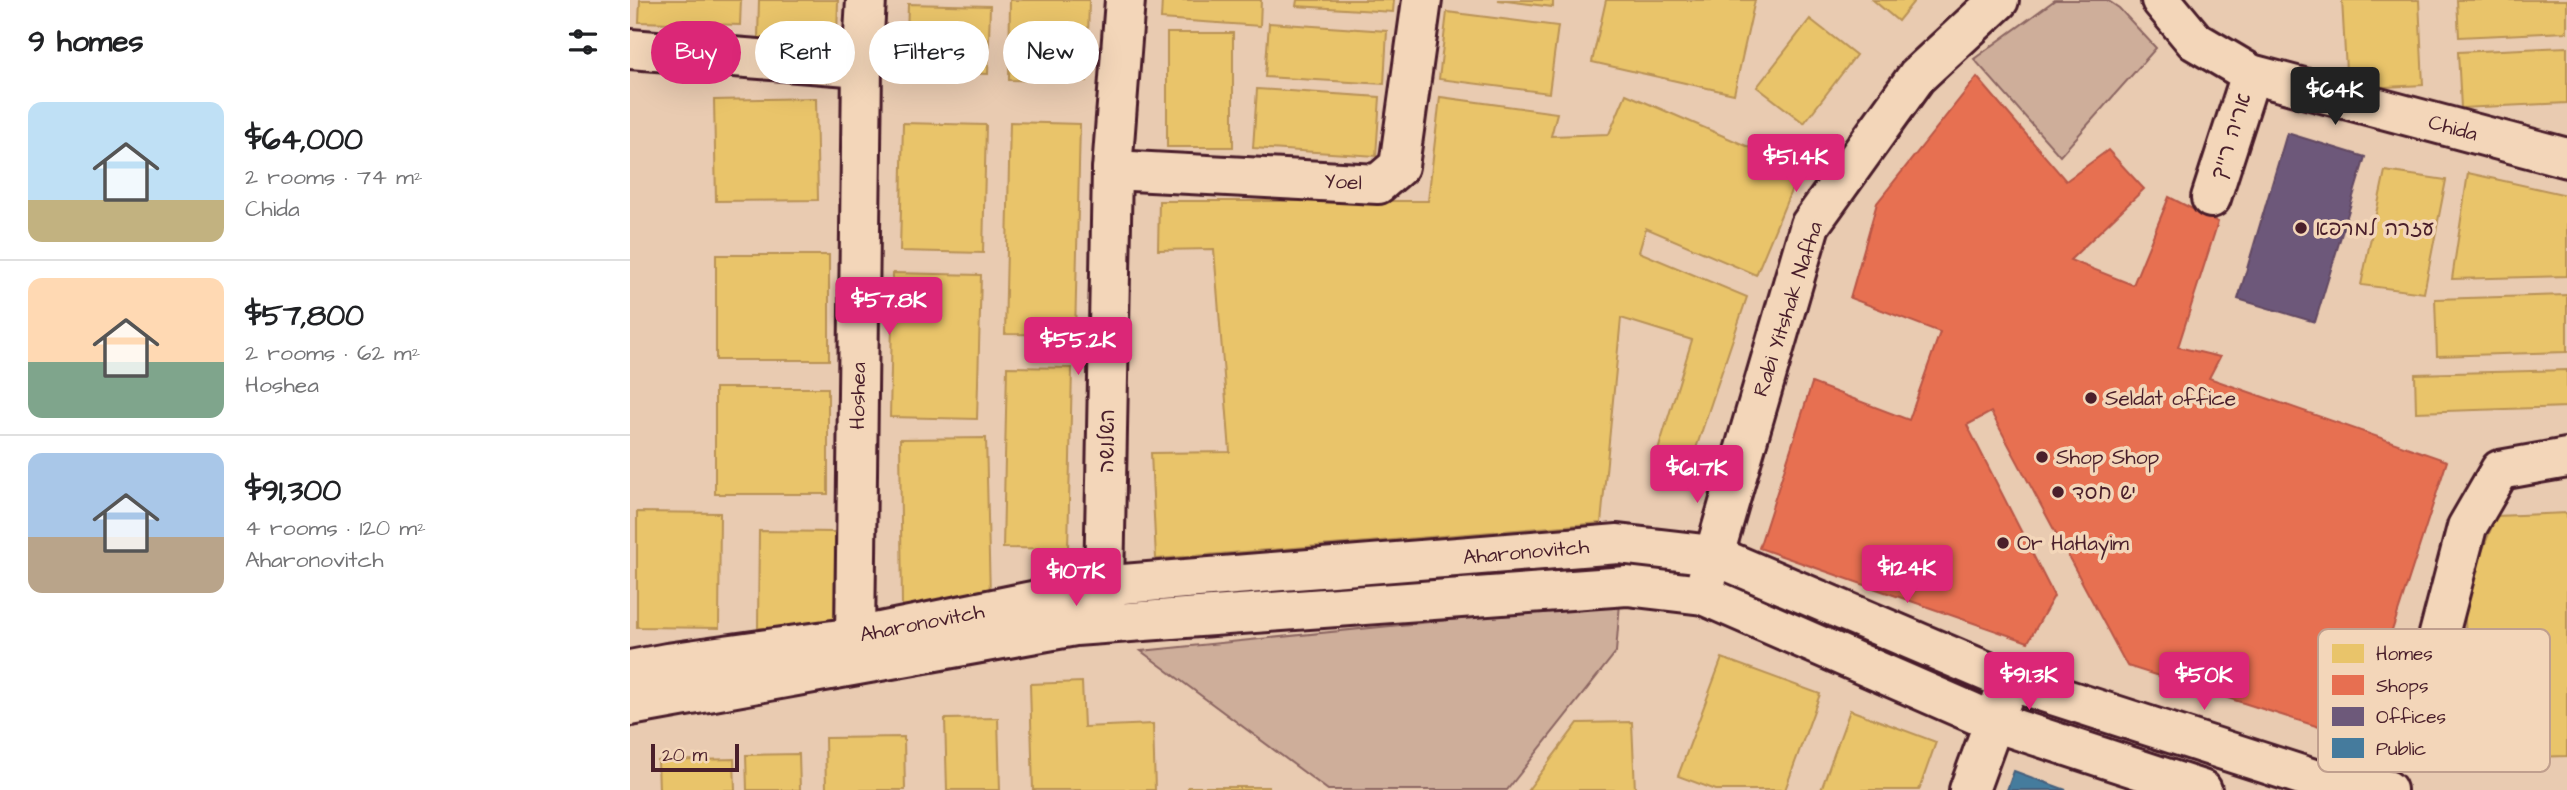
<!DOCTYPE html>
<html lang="en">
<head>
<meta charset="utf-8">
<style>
	body { margin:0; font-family:"Architects Daughter","Playpen Sans Hebrew",sans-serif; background:#f6f6f6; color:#202124; height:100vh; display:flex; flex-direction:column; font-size:26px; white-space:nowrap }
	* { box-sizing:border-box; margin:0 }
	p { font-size:23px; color:#757577 }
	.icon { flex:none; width:38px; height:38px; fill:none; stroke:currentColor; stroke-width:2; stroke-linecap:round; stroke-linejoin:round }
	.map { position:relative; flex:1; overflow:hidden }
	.panel { display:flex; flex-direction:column; background:#fff; width:630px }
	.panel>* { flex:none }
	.hud { position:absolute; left:21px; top:21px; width:665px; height:63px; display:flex; gap:14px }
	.scale { position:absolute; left:21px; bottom:18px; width:88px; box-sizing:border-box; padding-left:7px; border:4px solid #4a1f2b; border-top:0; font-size:19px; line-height:24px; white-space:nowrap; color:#4a1f2b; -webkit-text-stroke:5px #f3d6b9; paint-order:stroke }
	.price { position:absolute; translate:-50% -60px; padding:0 16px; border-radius:7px; background:#db2777; color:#fff; font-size:23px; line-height:46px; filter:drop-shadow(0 2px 4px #0008) }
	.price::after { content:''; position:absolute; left:50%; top:42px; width:21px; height:16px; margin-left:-10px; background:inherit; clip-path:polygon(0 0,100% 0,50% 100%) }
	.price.on { background:#222; color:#fff }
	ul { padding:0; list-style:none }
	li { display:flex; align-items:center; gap:21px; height:175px; padding:0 28px }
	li+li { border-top:2px solid #e0e0e0 }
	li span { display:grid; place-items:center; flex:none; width:196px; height:140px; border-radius:14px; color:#555 }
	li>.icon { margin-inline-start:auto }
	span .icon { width:84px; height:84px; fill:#fffc; stroke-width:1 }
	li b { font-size:30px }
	h2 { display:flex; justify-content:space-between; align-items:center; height:84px; padding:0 28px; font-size:30px }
	.tag { padding:0 24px; border-radius:32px; background:#fff; box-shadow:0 7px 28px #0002; font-size:24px; line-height:63px }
	.tag.on { background:#db2777; color:#fff }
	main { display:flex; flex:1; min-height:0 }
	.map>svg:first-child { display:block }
	.green { fill:#ceae9a; stroke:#8c6662; stroke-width:2 }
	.homes { fill:#e9c46a; stroke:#b99257; stroke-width:2 }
	.shops { fill:#e76f51; stroke:#b85746; stroke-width:2 }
	.offices { fill:#6d597a; stroke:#624862; stroke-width:2 }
	.public { fill:#457b9d; stroke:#465f7b; stroke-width:2 }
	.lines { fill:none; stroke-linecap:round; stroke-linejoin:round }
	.minor-casing { stroke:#4a1f2b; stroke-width:44 }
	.minor { stroke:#f3d6b9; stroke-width:38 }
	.poi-dot { fill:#4a1f2b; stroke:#f3d6b9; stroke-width:2.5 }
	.labels { text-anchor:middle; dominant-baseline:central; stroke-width:7; stroke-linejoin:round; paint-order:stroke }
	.street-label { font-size:21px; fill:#4a1f2b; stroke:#f3d6b9 }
	.poi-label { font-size:21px; fill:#4a1f2b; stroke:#f3d6b9; text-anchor:start }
	.key { fill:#f3d6b9; stroke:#c09f8e; stroke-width:2 }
	.key-label { font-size:19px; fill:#4a1f2b }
</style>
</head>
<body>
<main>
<section class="panel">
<h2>9 homes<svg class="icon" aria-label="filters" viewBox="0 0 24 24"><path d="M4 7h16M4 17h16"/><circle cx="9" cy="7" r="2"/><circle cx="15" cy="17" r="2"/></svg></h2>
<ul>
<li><span style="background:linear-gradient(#bfe0f5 70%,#c2b280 0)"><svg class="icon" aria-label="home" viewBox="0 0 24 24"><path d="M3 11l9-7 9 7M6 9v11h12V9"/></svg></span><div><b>$64,000</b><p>2 rooms · 74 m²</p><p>Chida</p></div></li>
<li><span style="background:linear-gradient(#ffd9b3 60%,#7fa58c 0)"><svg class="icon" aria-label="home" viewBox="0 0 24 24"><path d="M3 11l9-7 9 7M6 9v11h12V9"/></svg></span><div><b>$57,800</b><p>2 rooms · 62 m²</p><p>Hoshea</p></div></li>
<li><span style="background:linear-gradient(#a9c7e8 60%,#b9a48a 0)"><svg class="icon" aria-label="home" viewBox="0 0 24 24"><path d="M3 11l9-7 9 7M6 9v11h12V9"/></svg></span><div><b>$91,300</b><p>4 rooms · 120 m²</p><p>Aharonovitch</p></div></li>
</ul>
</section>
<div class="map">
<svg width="1937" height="790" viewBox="0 0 1937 790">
	<rect width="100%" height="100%" fill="#e9cbb1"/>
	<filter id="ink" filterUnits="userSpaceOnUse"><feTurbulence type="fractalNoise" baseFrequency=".0143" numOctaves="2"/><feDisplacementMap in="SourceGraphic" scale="14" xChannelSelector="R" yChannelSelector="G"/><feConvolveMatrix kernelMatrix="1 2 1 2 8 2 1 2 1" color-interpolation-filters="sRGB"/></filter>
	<g filter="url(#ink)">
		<g class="green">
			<path d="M1425 0H1477L1489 8 1526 48 1430 156 1344 59Z"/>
			<path d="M990 603 986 652 877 790H698L511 651Z"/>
		</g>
		<g class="homes">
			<path d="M10 0H111L110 25 9 22Z"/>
			<path d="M129 0H208L207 40 128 38Z"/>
			<path d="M380 0H459L457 81 379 80Z"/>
			<path d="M532 0H631L630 26 531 19Z"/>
			<path d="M667 0H764L763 12 666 6Z"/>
			<path d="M868 0H923V7Z"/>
			<path d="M976 0H1125L1104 94 962 62Z"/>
			<path d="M1243 0H1285L1268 21Z"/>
			<path d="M1712 0H1789L1793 85 1717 89Z"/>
			<path d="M1827 0H1937V32L1829 37Z"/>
			<path d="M278 4 360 6 358 74 276 71Z"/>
			<path d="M817 12 928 26 919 93 809 79Z"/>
			<path d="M1180 19 1226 55 1174 123 1127 87Z"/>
			<path d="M639 23 757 31 754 84 635 77Z"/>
			<rect x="537" y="33" width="66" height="114"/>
			<path d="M1937 47V103L1831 108 1828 52Z"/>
			<path d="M627 89 750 97 746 156 623 148Z"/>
			<path d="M996 94 1170 169 1126 275 1016 228 1009 252 1117 297 1054 484 1022 470 1062 340 991 318 971 523 526 559 521 453 600 452 584 249 528 250 529 201H798L810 97 927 113 921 136 979 134Z"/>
			<path d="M186 98 188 200 86 201 84 100Z"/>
			<path d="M380 122 450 124 445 335 375 334Z"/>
			<path d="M273 123 356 125 353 253 270 251Z"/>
			<path d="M1755 171 1816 180 1794 293 1731 285Z"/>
			<path d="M1838 173 1937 195V276L1822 279Z"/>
			<rect x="86" y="255" width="113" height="105"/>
			<path d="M263 273 351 275 347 419 260 417Z"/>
			<path d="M1937 295V352L1807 356 1805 299Z"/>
			<path d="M377 367 442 368 438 549 373 548Z"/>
			<path d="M1937 370V407L1786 412 1785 374Z"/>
			<rect x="85" y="388" width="113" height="106"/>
			<path d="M356 438 360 596 272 606 270 439Z"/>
			<path d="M7 512 90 513 89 628 7 627Z"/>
			<path d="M1937 513V756L1867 758 1866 727 1853 725 1844 718 1839 706 1834 598 1866 516Z"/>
			<path d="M129 531 205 532 204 628H128Z"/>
			<path d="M1092 658 1190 694 1155 790H1086L1048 776Z"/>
			<path d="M452 682 454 727 523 724 525 790H403L400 684Z"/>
			<path d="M1220 710 1306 742 1289 790H1191Z"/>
			<path d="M368 718 370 790H317L315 719Z"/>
			<path d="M1002 722 1005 790H898L948 723Z"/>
			<path d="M274 737 275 790H196L195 738Z"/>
			<path d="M169 754 170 790H117L116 755Z"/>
			<path d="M104 759 105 790H29L28 761Z"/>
			<rect x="558" y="787" width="81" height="3"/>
		</g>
		<path class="shops" d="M1347 77 1436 181 1478 150 1514 189 1440 260 1503 285 1539 197 1588 222 1548 347 1590 357 1579 378 1817 461 1727 739 1497 666 1361 412 1337 425 1424 596 1398 642 1129 548 1182 383 1279 420 1310 332 1220 298 1247 203Z"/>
		<path class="offices" d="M1657 133 1735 157 1685 322 1608 299Z"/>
		<path class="public" d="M1384 771 1436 790H1377Z"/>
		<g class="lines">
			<g class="minor-casing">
				<g id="minor">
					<path d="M1531 0 1565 41 1621 74 1937 158"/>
					<path d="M0 49 232 67"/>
					<path d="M482 170 748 184 769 166 792 0"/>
					<path d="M1581 198 1621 74"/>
					<path d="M1077 579 1180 225 1287 76 1369 0"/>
					<path d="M476 610 474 586 482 170 495 0"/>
					<path d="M219 660 225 637 232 67 236 0"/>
					<path d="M0 670 37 663 225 637 481 585 988 544 1083 555 1379 681 1693 782 1757 790"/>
					<path d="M0 706 445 626 997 586 1073 595 1364 722 1572 790"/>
					<path d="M1855 743 1825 740 1800 714 1796 684 1837 527 1870 470 1937 458"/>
					<path d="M1339 790 1373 697"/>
				</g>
			</g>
			<use href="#minor" class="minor"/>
		</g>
	</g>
	<g class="poi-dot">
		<circle cx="1671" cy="228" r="7"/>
		<circle cx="1461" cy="398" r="7"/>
		<circle cx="1412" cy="457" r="7"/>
		<circle cx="1428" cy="492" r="7"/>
		<circle cx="1373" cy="543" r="7"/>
	</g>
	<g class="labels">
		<g class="street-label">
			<text transform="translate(1823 128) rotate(15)">Chida</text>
			<text transform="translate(1601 136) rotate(-72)">אריה רייך</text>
			<text transform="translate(713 182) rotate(3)">Yoel</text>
			<text transform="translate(1158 309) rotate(-72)">Rabi Yitshak Nafha</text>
			<text transform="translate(228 396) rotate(-89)">Hoshea</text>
			<text transform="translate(477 441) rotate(-89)">השלושה</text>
			<text transform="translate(896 552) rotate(-5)">Aharonovitch</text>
			<text transform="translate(292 623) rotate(-11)">Aharonovitch</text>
		</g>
		<g class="poi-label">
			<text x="1685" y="228">עזרה למרפא</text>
			<text x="1475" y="398">Seldat office</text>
			<text x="1426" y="457">Shop Shop</text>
			<text x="1442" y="492">יש חסד</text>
			<text x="1387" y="543">Or HaHayim</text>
		</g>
	</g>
	<rect x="1688" y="629" width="232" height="143" rx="10" class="key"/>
	<rect x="1702" y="644" width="32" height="19" fill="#e9c46a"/>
	<rect x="1702" y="675" width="32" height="20" fill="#e76f51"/>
	<rect x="1702" y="707" width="32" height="19" fill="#6d597a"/>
	<rect x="1702" y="738" width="32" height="20" fill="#457b9d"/>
	<g class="key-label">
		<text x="1746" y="660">Homes</text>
		<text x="1746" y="692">Shops</text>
		<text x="1746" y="723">Offices</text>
		<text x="1746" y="755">Public</text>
	</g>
</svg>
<div class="scale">20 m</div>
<b class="price on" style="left:1705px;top:127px">$64K</b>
<b class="price" style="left:1166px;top:194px">$51.4K</b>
<b class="price" style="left:259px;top:337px">$57.8K</b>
<b class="price" style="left:448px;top:377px">$55.2K</b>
<b class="price" style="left:1067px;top:505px">$61.7K</b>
<b class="price" style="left:1277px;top:605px">$124K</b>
<b class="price" style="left:446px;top:608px">$107K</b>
<b class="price" style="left:1399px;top:712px">$91.3K</b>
<b class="price" style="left:1574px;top:712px">$50K</b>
<div class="hud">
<a class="tag on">Buy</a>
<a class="tag">Rent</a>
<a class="tag">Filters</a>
<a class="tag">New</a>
</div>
</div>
</main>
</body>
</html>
